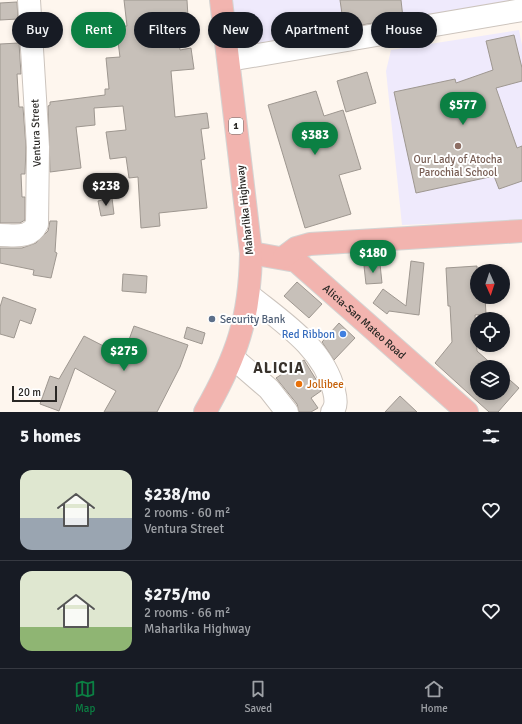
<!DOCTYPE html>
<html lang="en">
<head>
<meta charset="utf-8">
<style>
	body { margin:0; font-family:Signika,sans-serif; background:#20242c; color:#f1f3f6; height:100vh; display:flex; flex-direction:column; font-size:15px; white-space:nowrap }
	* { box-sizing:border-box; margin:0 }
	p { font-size:13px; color:#9ea1a6 }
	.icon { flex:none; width:22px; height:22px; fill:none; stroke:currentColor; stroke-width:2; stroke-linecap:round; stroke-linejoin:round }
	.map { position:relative; height:412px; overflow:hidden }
	.details { display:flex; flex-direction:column; background:#171b24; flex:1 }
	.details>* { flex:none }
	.top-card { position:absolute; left:12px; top:12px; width:498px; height:36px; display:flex; gap:8px }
	.needle { width:26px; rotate:177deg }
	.tools { position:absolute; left:470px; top:264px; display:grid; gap:8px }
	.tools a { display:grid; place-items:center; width:40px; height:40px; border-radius:50%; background:#171b24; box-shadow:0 2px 6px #0003; font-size:20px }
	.scale { position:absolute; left:12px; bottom:10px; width:45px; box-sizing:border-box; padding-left:4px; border:2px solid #2a2825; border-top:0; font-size:11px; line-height:14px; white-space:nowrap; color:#2a2825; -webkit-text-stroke:3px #fff; paint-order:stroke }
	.price { position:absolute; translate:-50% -34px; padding:0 9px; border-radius:14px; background:#0b8043; color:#fff; font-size:13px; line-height:26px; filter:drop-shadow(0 1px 2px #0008) }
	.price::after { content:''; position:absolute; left:50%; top:24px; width:12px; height:9px; margin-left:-6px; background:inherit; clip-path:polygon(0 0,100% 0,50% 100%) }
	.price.current { background:#222; color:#fff }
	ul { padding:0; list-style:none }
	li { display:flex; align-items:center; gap:12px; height:100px; padding:0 20px }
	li+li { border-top:1px solid #363941 }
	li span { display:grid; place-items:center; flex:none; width:112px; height:80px; border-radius:12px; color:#555 }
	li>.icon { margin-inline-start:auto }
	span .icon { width:48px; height:48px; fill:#fffc; stroke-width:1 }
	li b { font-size:17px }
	h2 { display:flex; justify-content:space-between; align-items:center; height:48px; padding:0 20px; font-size:17px }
	.pill { padding:0 14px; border-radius:18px; background:#171b24; box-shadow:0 2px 6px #0003; font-size:14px; line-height:36px }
	.pill.current { background:#0b8043; color:#fff }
	.tab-bar { display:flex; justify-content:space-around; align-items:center; height:56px; border-top:1px solid #363941; background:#171b24; font-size:11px; color:#9ea1a6 }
	.tab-bar a { display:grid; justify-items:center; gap:2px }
	.tab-bar .current { color:#0b8043 }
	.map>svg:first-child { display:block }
	.education { fill:#efeafc }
	.building { fill:#c7c0b9; stroke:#9e9790 }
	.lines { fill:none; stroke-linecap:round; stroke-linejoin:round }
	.minor-casing { stroke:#ccc4bd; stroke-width:24 }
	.major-casing { stroke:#d4d4d3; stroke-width:24 }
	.minor { stroke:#fff; stroke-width:22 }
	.major { stroke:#f2b4af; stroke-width:22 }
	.education-dot { fill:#8d6e63; stroke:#fff; stroke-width:1.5 }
	.service-dot { fill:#5c6f8a; stroke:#fff; stroke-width:1.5 }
	.shop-dot { fill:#3f7fe0; stroke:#fff; stroke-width:1.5 }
	.food-dot { fill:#e8710a; stroke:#fff; stroke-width:1.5 }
	.labels { text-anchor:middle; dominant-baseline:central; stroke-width:4; stroke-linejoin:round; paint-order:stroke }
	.shield { fill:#fff; stroke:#6a6866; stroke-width:1 }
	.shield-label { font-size:10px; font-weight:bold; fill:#2a2825 }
	.street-label { font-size:11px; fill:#2a2825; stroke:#fff }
	.education-label { font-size:11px; fill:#785e54; stroke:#fff }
	.service-label { font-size:11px; fill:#4e5e75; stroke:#fff; text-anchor:start }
	.shop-label { font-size:11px; fill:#366cbe; stroke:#fff; text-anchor:end }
	.food-label { font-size:11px; fill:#c56008; stroke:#fff; text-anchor:start }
	.district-label { font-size:15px; font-weight:bold; letter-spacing:1px; fill:#38322c; stroke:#fff }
</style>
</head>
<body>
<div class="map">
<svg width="522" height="412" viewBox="0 0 522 412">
	<rect width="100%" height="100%" fill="#fef6ee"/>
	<g class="education">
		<path d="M229 0H522L235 53Z"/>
		<path d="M519 30 522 45V220L402 225 386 71 391 50Z"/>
	</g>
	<g class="building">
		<path d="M124 0H187L188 17 176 18 180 50 191 48 194 69 171 71 175 117 207 113 209 128 201 129 205 159 201 160 207 208 159 213 160 226 141 228 138 177 129 178 126 157 110 159 106 132 126 130 123 106 94 108 95 125 76 127 81 168 50 172 48 106 50 105V102L105 95V89H109L106 58 120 57 116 27 127 26Z"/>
		<path d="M340 0H401L403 18 344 28Z"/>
		<path d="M17 2 18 19 0 20V3Z"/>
		<path d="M252 24 258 37 247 43 241 29Z"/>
		<path d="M514 35 522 68V81L496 88 517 148 522 146V181L499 189 494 176 416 193 394 92 455 79 456 83 493 70 486 41Z"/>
		<path d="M19 43 21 74H17L19 107H23L26 147 25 174H21L22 197H25V220L20 223H0V44Z"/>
		<path d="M367 72 376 103 346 112 337 81Z"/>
		<path d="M316 91 324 116 343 110 361 169 339 175 351 214 305 228 268 105Z"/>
		<path d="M112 198 114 214 101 216 98 201Z"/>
		<path d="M50 221H57L55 252 57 253 51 278 33 275 34 270 0 263V248H22L36 243 48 231Z"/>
		<path d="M411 261 424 263 419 315 389 311 387 314 373 303 383 289 406 306Z"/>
		<path d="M380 264 382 283 366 284 364 266Z"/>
		<path d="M477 266V297H485L486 314 475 315 477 351 495 367H477V393H503V374L519 388 498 412H489L435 363 452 342 450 306H448L446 268Z"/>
		<path d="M123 274 147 276 146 293 122 291Z"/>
		<path d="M297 282 322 304 309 318 284 296Z"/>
		<path d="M3 297 36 309 31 324 20 320 14 338 0 334V307Z"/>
		<path d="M339 323 355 338 334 360 322 342Z"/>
		<path d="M134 326 188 345 180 367 157 412H104L116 391 75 368 59 411 40 404 50 376 59 379 84 336 123 356Z"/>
		<path d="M187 327 205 333 202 344 184 338Z"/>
		<path d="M304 360 317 381 321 391 311 398 318 408 311 412H299L297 404 276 378Z"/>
		<path d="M400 396 417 412H385Z"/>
	</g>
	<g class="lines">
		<g class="minor-casing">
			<g id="minor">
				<path d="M229 60 522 10"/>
				<path d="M0 235C15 235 30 239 37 224L38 147 29 0"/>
				<path d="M249 295C281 321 324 348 334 391 336 399 337 406 332 412"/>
				<path d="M233 358 269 389 287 412"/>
			</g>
		</g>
		<g class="major-casing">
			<g id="major">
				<path id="s1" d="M251 253 296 261 467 412"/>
				<path d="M284 257 296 248 310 244 522 231"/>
				<path d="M205 412C237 356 250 318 251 253L221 0"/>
			</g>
		</g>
		<use href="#minor" class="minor"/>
		<use href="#major" class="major"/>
	</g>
	<circle class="education-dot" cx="458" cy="146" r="4"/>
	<circle class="service-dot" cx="212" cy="319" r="4"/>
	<circle class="shop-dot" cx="343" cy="334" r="4"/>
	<circle class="food-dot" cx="299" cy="384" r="4"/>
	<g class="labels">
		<rect class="shield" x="229" y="118" width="14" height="16" rx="3"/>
		<g class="shield-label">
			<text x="236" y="126">1</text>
		</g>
		<g class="street-label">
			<text transform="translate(36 133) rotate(-92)">Ventura Street</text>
			<text transform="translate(245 210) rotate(-96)">Maharlika Highway</text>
			<text stroke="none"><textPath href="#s1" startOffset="137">Alicia-San Mateo Road</textPath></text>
		</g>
		<g class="education-label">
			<text x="458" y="159">Our Lady of Atocha<tspan x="458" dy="13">Parochial School</tspan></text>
		</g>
		<g class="service-label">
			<text x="220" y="319">Security Bank</text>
		</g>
		<g class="shop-label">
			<text x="335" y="334">Red Ribbon</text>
		</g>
		<g class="food-label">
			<text x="307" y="384">Jollibee</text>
		</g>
		<g class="district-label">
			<text x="279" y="368">ALICIA</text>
		</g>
	</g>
</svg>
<div class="tools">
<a><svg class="needle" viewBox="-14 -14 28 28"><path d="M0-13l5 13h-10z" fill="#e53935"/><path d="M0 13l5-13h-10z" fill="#9ea1a6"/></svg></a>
<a><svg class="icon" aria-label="locate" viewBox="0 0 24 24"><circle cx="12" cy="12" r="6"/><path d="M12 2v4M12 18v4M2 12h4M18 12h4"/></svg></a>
<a><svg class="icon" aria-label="layers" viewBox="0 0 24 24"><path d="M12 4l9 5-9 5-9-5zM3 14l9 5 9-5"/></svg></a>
</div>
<div class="scale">20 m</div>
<b class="price" style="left:463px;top:126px">$577</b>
<b class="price" style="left:315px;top:156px">$383</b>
<b class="price current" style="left:106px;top:207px">$238</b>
<b class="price" style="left:373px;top:274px">$180</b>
<b class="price" style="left:124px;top:372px">$275</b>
<div class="top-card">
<a class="pill">Buy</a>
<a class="pill current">Rent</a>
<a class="pill">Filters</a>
<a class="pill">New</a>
<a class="pill">Apartment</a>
<a class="pill">House</a>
</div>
</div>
<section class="details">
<h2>5 homes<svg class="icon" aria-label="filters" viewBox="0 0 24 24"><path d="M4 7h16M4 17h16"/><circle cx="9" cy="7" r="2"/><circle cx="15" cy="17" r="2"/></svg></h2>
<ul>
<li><span style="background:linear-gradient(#dfe7d0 60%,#9aa5b1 0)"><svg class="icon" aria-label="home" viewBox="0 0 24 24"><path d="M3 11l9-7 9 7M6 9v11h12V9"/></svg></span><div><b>$238/mo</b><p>2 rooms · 60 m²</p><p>Ventura Street</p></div><svg class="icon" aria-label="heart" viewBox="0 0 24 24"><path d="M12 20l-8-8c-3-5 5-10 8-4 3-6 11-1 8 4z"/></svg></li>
<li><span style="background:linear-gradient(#dfe7d0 70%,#8fb573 0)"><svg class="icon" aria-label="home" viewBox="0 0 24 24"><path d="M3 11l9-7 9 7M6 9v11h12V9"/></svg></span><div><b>$275/mo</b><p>2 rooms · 66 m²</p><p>Maharlika Highway</p></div><svg class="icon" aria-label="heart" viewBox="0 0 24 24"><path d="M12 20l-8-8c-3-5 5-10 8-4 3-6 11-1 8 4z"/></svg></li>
</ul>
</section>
<nav class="tab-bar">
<a class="current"><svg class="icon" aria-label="map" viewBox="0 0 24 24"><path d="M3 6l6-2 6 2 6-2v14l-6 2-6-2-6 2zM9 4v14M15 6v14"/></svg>Map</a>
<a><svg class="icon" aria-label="saved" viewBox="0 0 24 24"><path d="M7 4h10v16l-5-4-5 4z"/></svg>Saved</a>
<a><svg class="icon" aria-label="home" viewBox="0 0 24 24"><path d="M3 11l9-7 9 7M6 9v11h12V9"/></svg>Home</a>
</nav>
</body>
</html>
